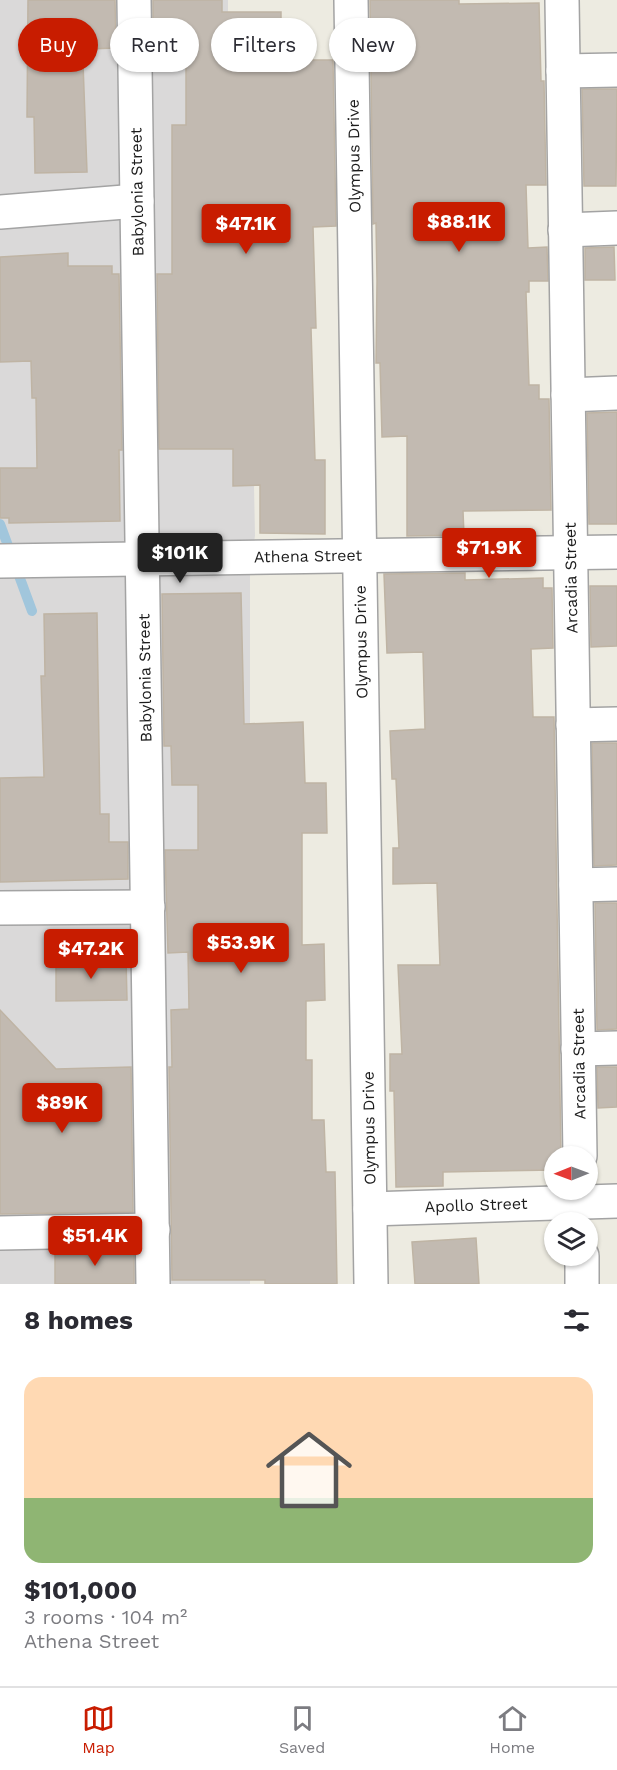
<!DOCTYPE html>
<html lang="en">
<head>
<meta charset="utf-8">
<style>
	body { margin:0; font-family:"Work Sans",sans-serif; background:#f7f7f7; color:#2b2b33; height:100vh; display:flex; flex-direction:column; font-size:22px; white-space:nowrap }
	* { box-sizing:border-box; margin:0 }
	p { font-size:20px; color:#7c7c81 }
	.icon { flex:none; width:33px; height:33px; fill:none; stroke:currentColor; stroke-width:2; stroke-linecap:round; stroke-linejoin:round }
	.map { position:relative; height:1284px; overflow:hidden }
	.side { display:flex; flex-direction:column; background:#fff; flex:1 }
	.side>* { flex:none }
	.guide { position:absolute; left:18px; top:18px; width:582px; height:54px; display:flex; gap:12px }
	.needle { width:39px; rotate:269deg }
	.fabs { position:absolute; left:544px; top:1146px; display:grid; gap:12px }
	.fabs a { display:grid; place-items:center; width:54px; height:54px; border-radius:50%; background:#fff; box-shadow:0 2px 4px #0004; font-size:30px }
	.price { position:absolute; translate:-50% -51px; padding:0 14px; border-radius:6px; background:#c81c00; color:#fff; font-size:20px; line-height:39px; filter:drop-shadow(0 2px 3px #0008) }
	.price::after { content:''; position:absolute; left:50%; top:36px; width:18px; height:14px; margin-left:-9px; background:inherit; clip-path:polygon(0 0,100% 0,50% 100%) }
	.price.active { background:#222; color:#fff }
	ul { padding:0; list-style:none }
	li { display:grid; align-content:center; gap:12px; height:318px; padding:0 24px }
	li+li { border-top:2px solid #e1e1e2 }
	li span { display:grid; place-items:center; height:186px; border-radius:18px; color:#555 }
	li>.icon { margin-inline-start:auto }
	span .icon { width:108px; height:108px; fill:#fffc; stroke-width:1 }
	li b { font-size:26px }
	h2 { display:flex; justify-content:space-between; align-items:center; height:72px; padding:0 24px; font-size:26px }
	.tag { padding:0 21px; border-radius:27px; background:#fff; box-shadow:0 2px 4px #0004; font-size:21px; line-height:54px }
	.tag.active { background:#c81c00; color:#fff }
	.tabs { display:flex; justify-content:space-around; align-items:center; height:84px; border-top:2px solid #e1e1e2; background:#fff; font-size:16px; color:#7c7c81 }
	.tabs a { display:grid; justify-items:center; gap:3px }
	.tabs .active { color:#c81c00 }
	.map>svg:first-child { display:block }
	.residential { fill:#dad9d9 }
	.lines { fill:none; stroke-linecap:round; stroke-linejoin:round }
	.stream { stroke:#a1c6dc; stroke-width:10 }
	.building { fill:#c2bab1; stroke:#bfb4a4; stroke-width:1.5 }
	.minor-casing { stroke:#a3a3a3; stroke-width:36 }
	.minor { stroke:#fff; stroke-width:33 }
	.labels { text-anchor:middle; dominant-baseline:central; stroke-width:5; stroke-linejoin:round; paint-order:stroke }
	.street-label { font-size:16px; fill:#1c1c1c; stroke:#fff }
</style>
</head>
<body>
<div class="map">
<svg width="617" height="1284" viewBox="0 0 617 1284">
	<rect width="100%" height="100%" fill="#edebe1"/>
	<path class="residential" d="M0 0H228V113L253 436 255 536 250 565V1284H0Z"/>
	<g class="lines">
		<path class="stream" d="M0 524 32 611"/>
	</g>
	<g class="building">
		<path d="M28 0H115L116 48 88 49V63H83L87 172 35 173 34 117H27Z"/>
		<path d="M153 0H222V12H281V60H333L336 226 313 227 316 328H311L315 460H325V534L260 533V485L233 486V449H159L157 274H172V125H186V49L153 47Z"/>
		<path d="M370 0H459V4L539 3 541 81H544L546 185H526L528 248 547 247 548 281H529V292H526L529 385H539V399H549L551 510 463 511 464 535 407 536V436L382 437 380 363H376L377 281 376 223 373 224Z"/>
		<path d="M582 89H617L616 186H584Z"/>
		<path d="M614 247 615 280H585V248Z"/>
		<path d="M68 253V266H112V274H119L122 450H119L120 521 9 523V518H0V468H37L36 398H32L31 361 0 362V257Z"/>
		<path d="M617 412V524H589L587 413Z"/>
		<path d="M465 573V580L543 578V588H552L553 648 531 649 533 717H554L561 1156H555V1170L443 1172V1186L396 1187 394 1091H390V1054H402L398 965H440L437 883 393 884V848H399L396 779H392L390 731 425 729 423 652 387 653 384 574Z"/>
		<path d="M590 586H617V646L591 647Z"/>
		<path d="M241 593 244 724 303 722 305 783H326L327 833H302V945L324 944 325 1000 306 1001V1060H312V1120H324L326 1172H335L337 1284H265V1280H172L169 1067H172L171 1010 189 1009 188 952 168 953 165 850H198V785H172L171 746H164L162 594Z"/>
		<path d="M97 613 100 814H109V842H128V879L0 882V778L44 777 41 676H45L44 614Z"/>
		<path d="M592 743H617V865L594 866Z"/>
		<path d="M595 903H617V1029L597 1030Z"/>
		<path d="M126 958 127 1000 56 1001V959Z"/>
		<path d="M0 1010 56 1069 131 1067 133 1212 0 1214Z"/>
		<path d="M597 1067H617V1107L598 1108Z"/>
		<path d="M476 1238 479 1284H415L412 1242Z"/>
		<path d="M134 1249V1284H55V1251Z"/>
	</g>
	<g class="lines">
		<g class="minor-casing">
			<g id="minor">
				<path d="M134 0 153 1284"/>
				<path d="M351 0 371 1284"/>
				<path d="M562 0 580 1156"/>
				<path d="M563 71 617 70"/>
				<path d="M0 212 137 201"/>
				<path d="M565 230 617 228"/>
				<path d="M568 395 617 393"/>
				<path d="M0 561 617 552"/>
				<path d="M573 725 617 724"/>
				<path d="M576 885 617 884"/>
				<path d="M0 908 148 907"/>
				<path d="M578 1049 617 1048"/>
				<path d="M370 1209 617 1201"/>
				<path d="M0 1233 153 1230"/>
				<path d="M582 1256V1284"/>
			</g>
		</g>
		<use href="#minor" class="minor"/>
	</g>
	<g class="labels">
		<g class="street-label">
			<text transform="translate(354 156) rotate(-91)">Olympus Drive</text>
			<text transform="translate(137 192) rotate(-91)">Babylonia Street</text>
			<text transform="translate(308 556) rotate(-1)">Athena Street</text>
			<text transform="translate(571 578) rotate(-91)">Arcadia Street</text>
			<text transform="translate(361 642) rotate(-91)">Olympus Drive</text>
			<text transform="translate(145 678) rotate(-91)">Babylonia Street</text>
			<text transform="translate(579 1064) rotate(-91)">Arcadia Street</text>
			<text transform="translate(369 1128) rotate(-91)">Olympus Drive</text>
			<text transform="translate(476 1205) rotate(-2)">Apollo Street</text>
		</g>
	</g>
</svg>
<div class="fabs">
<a><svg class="needle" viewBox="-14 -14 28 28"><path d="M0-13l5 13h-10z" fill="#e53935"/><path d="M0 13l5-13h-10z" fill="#7c7c81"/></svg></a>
<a><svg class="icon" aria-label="layers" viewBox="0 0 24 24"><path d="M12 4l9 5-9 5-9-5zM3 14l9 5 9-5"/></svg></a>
</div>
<b class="price" style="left:459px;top:253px">$88.1K</b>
<b class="price" style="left:246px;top:255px">$47.1K</b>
<b class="price" style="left:489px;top:579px">$71.9K</b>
<b class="price active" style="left:180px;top:584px">$101K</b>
<b class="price" style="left:241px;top:974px">$53.9K</b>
<b class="price" style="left:91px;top:980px">$47.2K</b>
<b class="price" style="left:62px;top:1134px">$89K</b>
<b class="price" style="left:95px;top:1267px">$51.4K</b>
<div class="guide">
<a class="tag active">Buy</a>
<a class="tag">Rent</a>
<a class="tag">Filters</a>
<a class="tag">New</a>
</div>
</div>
<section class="side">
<h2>8 homes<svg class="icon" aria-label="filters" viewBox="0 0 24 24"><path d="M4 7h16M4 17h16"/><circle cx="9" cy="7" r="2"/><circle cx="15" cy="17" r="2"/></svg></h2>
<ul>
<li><span style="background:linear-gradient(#ffd9b3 65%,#8fb573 0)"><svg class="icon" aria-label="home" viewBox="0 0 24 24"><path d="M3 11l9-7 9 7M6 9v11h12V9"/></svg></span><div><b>$101,000</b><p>3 rooms · 104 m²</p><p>Athena Street</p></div></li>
</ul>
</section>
<nav class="tabs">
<a class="active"><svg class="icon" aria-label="map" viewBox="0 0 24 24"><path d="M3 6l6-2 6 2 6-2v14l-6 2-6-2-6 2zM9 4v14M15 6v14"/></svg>Map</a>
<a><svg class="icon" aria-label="saved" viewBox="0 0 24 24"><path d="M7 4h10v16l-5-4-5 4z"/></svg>Saved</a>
<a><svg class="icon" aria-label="home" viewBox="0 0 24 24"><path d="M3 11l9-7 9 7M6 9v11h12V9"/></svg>Home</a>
</nav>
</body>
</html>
